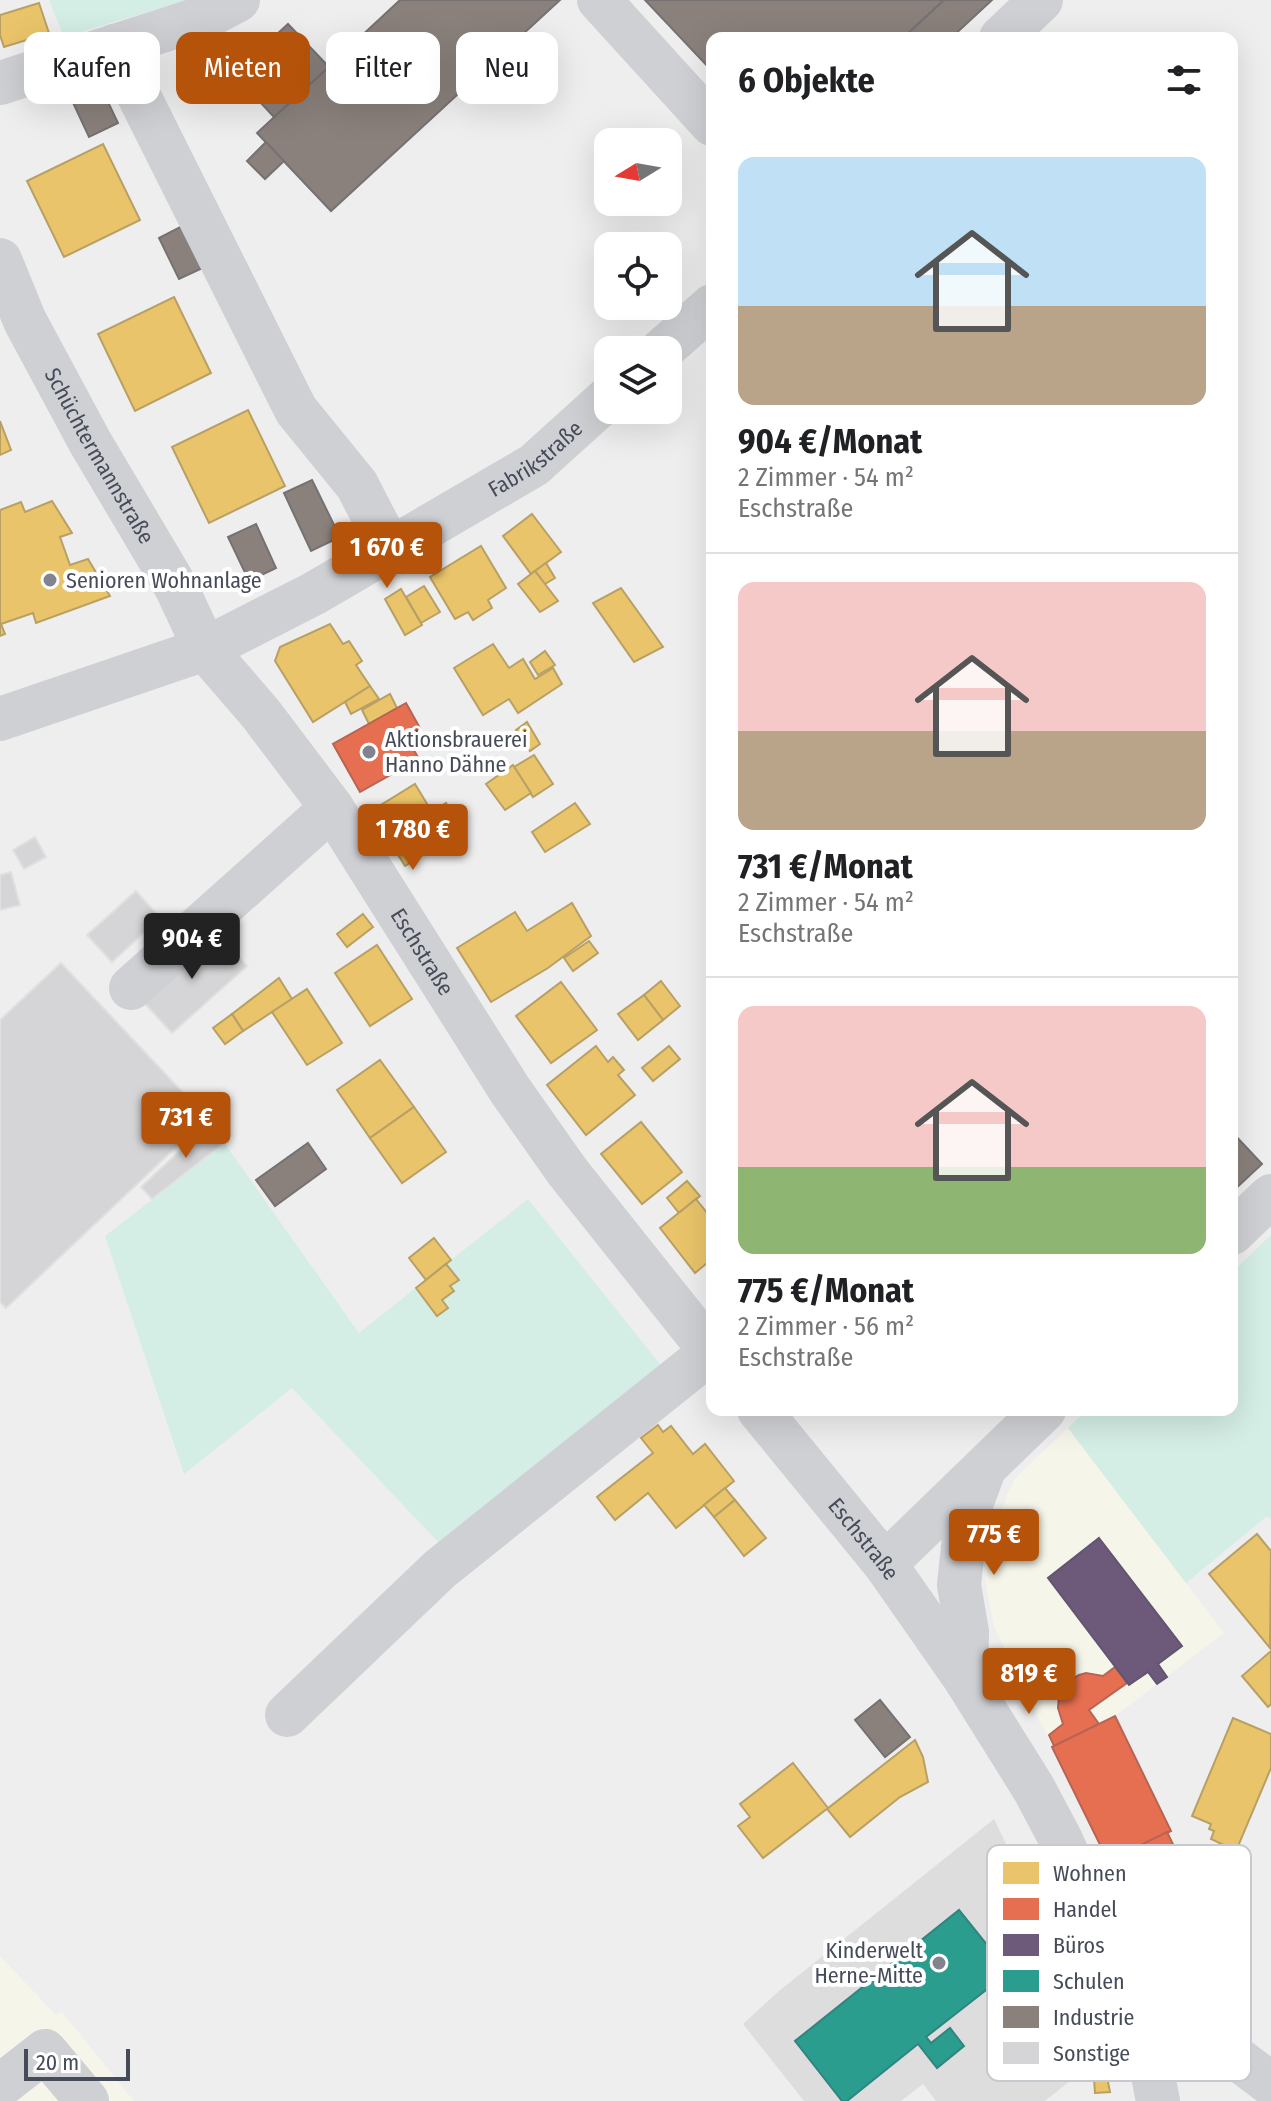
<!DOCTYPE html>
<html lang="de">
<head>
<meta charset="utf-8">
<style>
	body { margin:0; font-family:"Fira Sans Condensed",sans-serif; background:#f2f2f2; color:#202124; height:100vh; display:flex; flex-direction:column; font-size:30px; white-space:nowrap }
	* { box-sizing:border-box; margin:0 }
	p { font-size:26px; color:#757577 }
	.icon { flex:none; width:44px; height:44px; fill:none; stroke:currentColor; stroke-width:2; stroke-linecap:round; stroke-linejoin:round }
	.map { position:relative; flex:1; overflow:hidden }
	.panel { position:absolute; left:706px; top:32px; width:532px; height:1384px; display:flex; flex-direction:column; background:#fff; border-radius:16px; box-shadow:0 8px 32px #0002 }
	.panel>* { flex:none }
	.top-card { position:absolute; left:24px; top:32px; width:562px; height:72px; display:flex; gap:16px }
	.needle { width:52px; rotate:259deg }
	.controls { position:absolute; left:594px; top:128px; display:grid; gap:16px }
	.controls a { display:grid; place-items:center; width:88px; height:88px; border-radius:16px; background:#fff; box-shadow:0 8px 32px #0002; font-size:40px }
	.scale { position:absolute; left:24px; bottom:20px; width:106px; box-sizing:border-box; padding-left:8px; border:4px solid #464b5a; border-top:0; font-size:22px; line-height:28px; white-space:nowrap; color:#464b5a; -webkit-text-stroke:6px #fff; paint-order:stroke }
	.price { position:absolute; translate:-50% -68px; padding:0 18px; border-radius:8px; background:#b45309; color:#fff; font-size:26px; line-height:52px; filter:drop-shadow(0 2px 4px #0008) }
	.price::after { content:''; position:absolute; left:50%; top:48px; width:24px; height:18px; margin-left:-12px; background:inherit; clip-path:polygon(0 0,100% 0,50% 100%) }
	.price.active { background:#222; color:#fff }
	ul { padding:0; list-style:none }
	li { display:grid; align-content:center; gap:16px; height:424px; padding:0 32px }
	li+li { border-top:2px solid #e0e0e0 }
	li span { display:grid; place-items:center; height:248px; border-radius:16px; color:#555 }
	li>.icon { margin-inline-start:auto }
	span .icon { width:144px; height:144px; fill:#fffc; stroke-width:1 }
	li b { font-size:34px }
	h2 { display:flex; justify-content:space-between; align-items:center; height:96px; padding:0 32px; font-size:34px }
	.tag { padding:0 28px; border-radius:16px; background:#fff; box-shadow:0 8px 32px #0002; font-size:28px; line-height:72px }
	.tag.active { background:#b45309; color:#fff }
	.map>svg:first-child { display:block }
	.commercial { fill:#f6f5ea }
	.education { fill:#ddddde }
	.green { fill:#d4ede5 }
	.homes { fill:#e9c46a; stroke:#b8a065; stroke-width:2 }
	.shops { fill:#e76f51; stroke:#b76454; stroke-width:2 }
	.offices { fill:#6d597a; stroke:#615570; stroke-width:2 }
	.schools { fill:#2a9d8f; stroke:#32847f; stroke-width:2 }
	.industry { fill:#8a817c; stroke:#767172; stroke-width:2 }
	.building { fill:#d5d5d7; stroke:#e0e0e1; stroke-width:2 }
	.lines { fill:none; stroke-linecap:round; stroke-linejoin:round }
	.minor { stroke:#cfd0d4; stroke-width:44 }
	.poi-dot { fill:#81848e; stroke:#fff; stroke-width:3 }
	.labels { text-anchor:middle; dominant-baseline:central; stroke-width:8; stroke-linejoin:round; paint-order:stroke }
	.street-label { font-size:22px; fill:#464b5a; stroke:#fff }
	.poi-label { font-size:22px; fill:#464b5a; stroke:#fff; text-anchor:start }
	.key { fill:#fff; stroke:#c8c9ce; stroke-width:2 }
	.key-label { font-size:22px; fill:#464b5a }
</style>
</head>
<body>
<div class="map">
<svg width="1271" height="2101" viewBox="0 0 1271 2101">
	<rect width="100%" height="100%" fill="#efeeee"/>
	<g class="commercial">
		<path d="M1068 1428 1224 1633 1115 1716 1214 1929 1184 1976 1153 1952 994 1627 985 1578 986 1558 1008 1493 1016 1477Z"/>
		<path d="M0 1956 56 2015 62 2012 134 2101H0Z"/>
	</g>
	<path class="education" d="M994 1819 1085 2008 1101 2056 1045 2101H936L923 2084 901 2101H804L743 2024 779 1991Z"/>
	<g class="green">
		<path d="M49 0H187L64 37Z"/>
		<path d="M225 1144 359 1333 528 1199 663 1368 439 1543 292 1388 184 1474 105 1236Z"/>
		<path d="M1271 1235V1520L1267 1516 1186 1583 1068 1428 1087 1410H1232V1272Z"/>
	</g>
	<g class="homes">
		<path d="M39 3 49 33 4 47 0 35V15Z"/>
		<path d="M103 144 140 220 64 257 27 181Z"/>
		<path d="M174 297 211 373 135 411 98 334Z"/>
		<path d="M248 410 285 486 209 523 172 447Z"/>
		<path d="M0 421 11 450 0 455Z"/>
		<path d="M52 501 72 533 60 537 70 565 88 559 110 596 36 623 33 613 1 624 5 634 0 636V510L21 502 25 512Z"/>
		<path d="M532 514 561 552 531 574 503 536Z"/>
		<path d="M481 546 506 588 488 600 492 608 473 620 468 612 455 619 430 577Z"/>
		<path d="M546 563 555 578 545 584 535 571Z"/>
		<path d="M535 571 558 601 540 612 518 584Z"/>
		<path d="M424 586 440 612 421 623 406 597Z"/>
		<path d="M621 588 663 647 634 662 593 603Z"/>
		<path d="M401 589 422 625 405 635 385 599Z"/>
		<path d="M330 624 343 644 349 641 362 661 356 665 370 686 313 722 275 661 280 647Z"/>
		<path d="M493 644 509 668 523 659 535 679 553 668 562 684 518 713 509 699 483 715 454 668Z"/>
		<path d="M545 651 555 665 538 675 530 662Z"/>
		<path d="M370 686 379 699 351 714 345 702Z"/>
		<path d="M390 694 397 708 369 724 362 710Z"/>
		<path d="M527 722 540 744 530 751 516 730Z"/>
		<path d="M534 755 553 784 533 797 514 767Z"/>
		<path d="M513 765 531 793 505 810 486 784Z"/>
		<path d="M415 784 432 812 446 803 458 823 444 832 449 839 405 866 371 811Z"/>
		<path d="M575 803 590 824 545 852 532 832Z"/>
		<path d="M572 903 591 936 548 968 491 1002 457 948 515 912 527 931Z"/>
		<path d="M363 914 373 927 347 947 337 934Z"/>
		<path d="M589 941 598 953 573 971 564 958Z"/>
		<path d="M377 945 412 999 370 1026 335 973Z"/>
		<path d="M279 978 292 999 243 1031 232 1014Z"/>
		<path d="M661 981 680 1006 663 1020 644 995Z"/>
		<path d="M561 982 597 1030 551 1063 516 1016Z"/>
		<path d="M307 989 342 1043 307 1065 272 1012Z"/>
		<path d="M644 995 663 1020 638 1040 618 1014Z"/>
		<path d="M232 1014 243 1031 225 1044 213 1028Z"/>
		<path d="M596 1046 608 1062 613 1057 624 1070 618 1075 635 1095 586 1135 547 1085Z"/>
		<path d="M669 1046 680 1059 653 1081 642 1068Z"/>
		<path d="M380 1060 414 1107 370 1138 337 1090Z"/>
		<path d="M414 1107 446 1152 402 1183 370 1138Z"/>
		<path d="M641 1122 682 1172 642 1204 601 1154Z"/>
		<path d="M687 1181 700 1196 679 1213 667 1198Z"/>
		<path d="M696 1199 712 1219V1259L695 1273 660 1228Z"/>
		<path d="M434 1238 451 1260 426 1280 409 1258Z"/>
		<path d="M446 1264 459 1280 450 1286 454 1291 442 1300 448 1308 437 1316 416 1288Z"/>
		<path d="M658 1425 663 1432 671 1426 693 1454 705 1444 734 1481 676 1528 648 1493 615 1520 597 1497 653 1453 641 1438Z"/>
		<path d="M725 1488 735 1500 714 1517 704 1505Z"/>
		<path d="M735 1500 766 1538 744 1556 714 1517Z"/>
		<path d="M1257 1534 1271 1551 1270 1648 1209 1574Z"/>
		<path d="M1271 1651V1704L1268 1707 1242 1676Z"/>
		<path d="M1233 1718 1271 1734V1768L1236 1851 1211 1839 1214 1831 1209 1829 1211 1824 1192 1816Z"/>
		<path d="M915 1740 923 1757 928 1782 900 1797 850 1837 827 1809Z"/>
		<path d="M793 1763 828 1808 763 1858 738 1826 750 1817 740 1804Z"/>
		<path d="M1107 2077 1110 2092 1095 2093 1094 2079Z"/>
	</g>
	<g class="shops">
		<path d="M406 703 420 728 406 736 419 759 360 792 333 744Z"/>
		<path d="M1115 1667 1127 1683 1089 1710 1099 1724 1054 1746 1049 1735 1063 1724 1058 1708 1059 1695 1063 1688 1069 1681 1079 1675 1086 1673 1103 1676Z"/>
		<path d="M1115 1716 1171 1831 1108 1861 1052 1747Z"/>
		<path d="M1167 1832 1214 1929 1184 1976 1153 1953 1108 1861Z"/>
	</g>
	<path class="offices" d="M1099 1538 1182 1646 1158 1664 1167 1677 1157 1684 1148 1672 1129 1685 1048 1578Z"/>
	<path class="schools" d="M959 1910 1009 1972 926 2037 931 2043 950 2028 964 2046 937 2068 918 2044 847 2101H842L795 2041Z"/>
	<g class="industry">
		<path d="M400 0H560L331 211 257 133Z"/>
		<path d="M645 0H944L903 38H712V71Z"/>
		<path d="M944 0H992L951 38H903Z"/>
		<path d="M288 24 329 67 274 117 234 74Z"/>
		<path d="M98 81 118 123 89 137 69 94Z"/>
		<path d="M266 142 284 161 265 179 247 161Z"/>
		<path d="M188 223 209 265 179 279 159 238Z"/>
		<path d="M312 480 340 537 311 551 284 493Z"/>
		<path d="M256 524 276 568 249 581 228 537Z"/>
		<path d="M1232 1132 1262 1164 1232 1192Z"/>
		<path d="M308 1143 326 1169 275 1206 256 1180Z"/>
		<path d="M880 1700 910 1737 885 1757 855 1720Z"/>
	</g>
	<g class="building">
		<path d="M35 837 46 857 24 869 13 850Z"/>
		<path d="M11 872 20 905 0 910V875Z"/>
		<path d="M136 891 160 918 112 962 87 935Z"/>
		<path d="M213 929 247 966 172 1033 138 996Z"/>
		<path d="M61 963 207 1118 6 1308 0 1302V1020Z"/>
		<path d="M211 1122 228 1140 152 1199 141 1187Z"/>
	</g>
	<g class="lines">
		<g class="minor">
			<path d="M599 0 712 124"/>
			<path d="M1001 38 1041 0"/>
			<path d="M114 46 296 410 357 485 390 549"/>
			<path d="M0 83 208 16 238 0"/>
			<path id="s1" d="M0 260 25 321 90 442 176 587 205 649 313 594 534 465 608 398"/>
			<path d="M662 350 712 306"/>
			<path id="s2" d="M0 719 205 649 261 714 332 808 510 1090 567 1171 712 1353"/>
			<path d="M131 988 332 808"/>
			<path d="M1232 1233 1271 1196"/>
			<path id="s3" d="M759 1410 885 1564 966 1680 1034 1789 1061 1840 1136 2006 1145 2035 1158 2101"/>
			<path d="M885 1564 1044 1410"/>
			<path d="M966 1680 967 1632 959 1585 966 1518 983 1472"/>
			<path d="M287 1715 440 1569 711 1352"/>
			<path d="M1136 2006 1161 2009 1182 2017 1271 2084"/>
			<path d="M0 2086 45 2051 87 2101"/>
		</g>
	</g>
	<g class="poi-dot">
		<circle cx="50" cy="580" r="8"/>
		<circle cx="369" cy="752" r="8"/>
		<circle cx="939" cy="1963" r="8"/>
	</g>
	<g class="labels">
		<g class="street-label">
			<text stroke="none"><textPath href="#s1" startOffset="220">Schüchtermannstraße</textPath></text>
			<text stroke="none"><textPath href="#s1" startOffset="822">Fabrikstraße</textPath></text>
			<text stroke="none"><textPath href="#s2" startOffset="590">Eschstraße</textPath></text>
			<text stroke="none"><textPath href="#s3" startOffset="166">Eschstraße</textPath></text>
		</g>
		<g class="poi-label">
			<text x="66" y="580">Senioren Wohnanlage</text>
			<text x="385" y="739">Aktionsbrauerei<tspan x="385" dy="25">Hanno Dähne</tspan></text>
			<text x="923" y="1950" text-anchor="end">Kinderwelt<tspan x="923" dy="25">Herne-Mitte</tspan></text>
		</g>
	</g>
	<rect x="987" y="1845" width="264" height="236" rx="12" class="key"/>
	<rect x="1003" y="1862" width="36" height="22" fill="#e9c46a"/>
	<rect x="1003" y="1898" width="36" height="22" fill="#e76f51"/>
	<rect x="1003" y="1934" width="36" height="22" fill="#6d597a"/>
	<rect x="1003" y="1970" width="36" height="22" fill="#2a9d8f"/>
	<rect x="1003" y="2006" width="36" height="22" fill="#8a817c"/>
	<rect x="1003" y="2042" width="36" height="22" fill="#d5d5d7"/>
	<g class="key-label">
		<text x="1053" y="1881">Wohnen</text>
		<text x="1053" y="1917">Handel</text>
		<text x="1053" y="1953">Büros</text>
		<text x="1053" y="1989">Schulen</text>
		<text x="1053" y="2025">Industrie</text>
		<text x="1053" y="2061">Sonstige</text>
	</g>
</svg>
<div class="controls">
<a><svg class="needle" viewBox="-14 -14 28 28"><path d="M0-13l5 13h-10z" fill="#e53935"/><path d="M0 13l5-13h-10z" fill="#757577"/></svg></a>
<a><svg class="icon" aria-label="locate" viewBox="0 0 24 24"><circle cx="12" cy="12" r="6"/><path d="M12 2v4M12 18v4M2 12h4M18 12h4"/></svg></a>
<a><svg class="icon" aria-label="layers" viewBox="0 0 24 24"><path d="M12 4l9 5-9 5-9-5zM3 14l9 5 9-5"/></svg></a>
</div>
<div class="scale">20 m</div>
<b class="price" style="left:387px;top:590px">1 670 €</b>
<b class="price" style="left:413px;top:872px">1 780 €</b>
<b class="price active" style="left:192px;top:981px">904 €</b>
<b class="price" style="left:186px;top:1160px">731 €</b>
<b class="price" style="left:994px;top:1577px">775 €</b>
<b class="price" style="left:1029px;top:1716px">819 €</b>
<div class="top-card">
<a class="tag">Kaufen</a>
<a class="tag active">Mieten</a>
<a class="tag">Filter</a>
<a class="tag">Neu</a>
</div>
<section class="panel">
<h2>6 Objekte<svg class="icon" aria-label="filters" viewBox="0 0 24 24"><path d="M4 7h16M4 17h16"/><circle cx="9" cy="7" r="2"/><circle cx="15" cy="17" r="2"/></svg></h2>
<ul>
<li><span style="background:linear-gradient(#bfe0f5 60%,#b9a48a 0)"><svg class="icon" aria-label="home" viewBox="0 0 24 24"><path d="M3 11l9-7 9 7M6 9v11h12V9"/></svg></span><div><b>904 €/Monat</b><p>2 Zimmer · 54 m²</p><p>Eschstraße</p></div></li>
<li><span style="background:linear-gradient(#f6c9c9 60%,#b9a48a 0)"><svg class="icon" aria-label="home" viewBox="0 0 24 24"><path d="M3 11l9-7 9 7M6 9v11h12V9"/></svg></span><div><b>731 €/Monat</b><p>2 Zimmer · 54 m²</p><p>Eschstraße</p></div></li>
<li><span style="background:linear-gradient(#f6c9c9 65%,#8fb573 0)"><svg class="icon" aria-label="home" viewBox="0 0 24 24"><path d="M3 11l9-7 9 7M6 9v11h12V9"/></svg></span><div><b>775 €/Monat</b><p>2 Zimmer · 56 m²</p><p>Eschstraße</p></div></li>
</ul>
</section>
</div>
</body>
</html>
